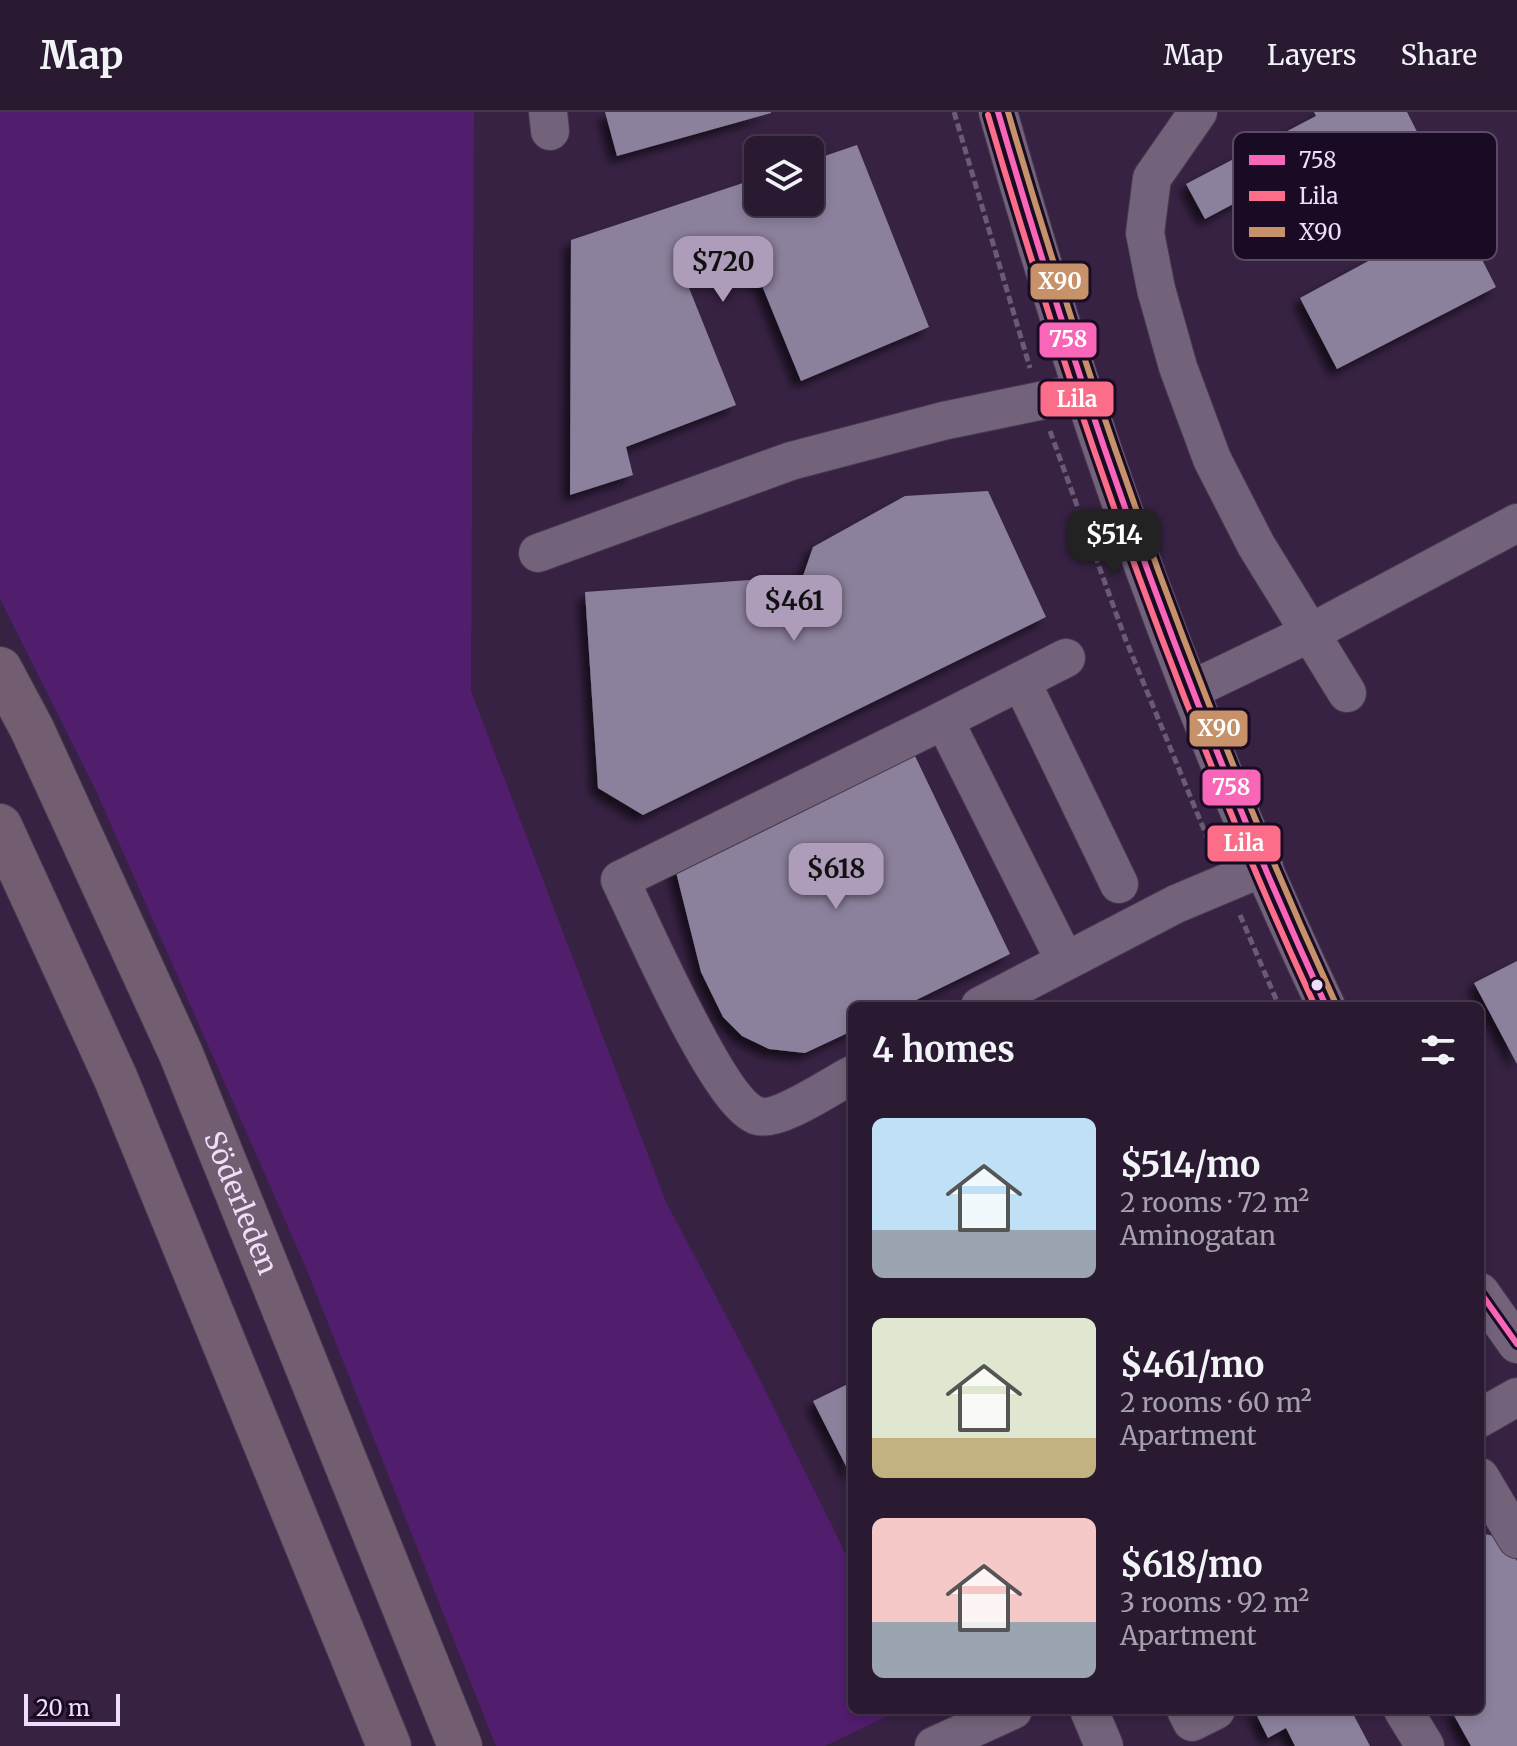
<!DOCTYPE html>
<html lang="en">
<head>
<meta charset="utf-8">
<style>
	body { margin:0; font-family:Merriweather,serif; background:#31233a; color:#f1f3f6; height:100vh; display:flex; flex-direction:column; font-size:30px; white-space:nowrap }
	* { box-sizing:border-box; margin:0 }
	p { font-size:26px; color:#a5a1ac }
	.icon { flex:none; width:44px; height:44px; fill:none; stroke:currentColor; stroke-width:2; stroke-linecap:round; stroke-linejoin:round }
	.map { position:relative; flex:1; overflow:hidden }
	.panel { position:absolute; left:848px; top:890px; width:636px; height:712px; display:flex; flex-direction:column; background:#291a32; border-radius:12px; box-shadow:0 4px 12px #0003,0 0 0 2px #45384d }
	.panel>* { flex:none }
	.tools { position:absolute; left:744px; top:24px; display:grid; gap:16px }
	.tools a { display:grid; place-items:center; width:80px; height:80px; border-radius:12px; background:#291a32; box-shadow:0 4px 12px #0003,0 0 0 2px #45384d; font-size:40px }
	.scale { position:absolute; left:24px; bottom:20px; width:96px; box-sizing:border-box; padding-left:8px; border:4px solid #eedefb; border-top:0; font-size:22px; line-height:28px; white-space:nowrap; color:#eedefb; -webkit-text-stroke:6px #1a0b24; paint-order:stroke }
	.price { position:absolute; translate:-50% -68px; padding:0 18px; border-radius:16px; background:#ae9cbb; color:#111; font-size:26px; line-height:52px; filter:drop-shadow(0 2px 4px #0008) }
	.price::after { content:''; position:absolute; left:50%; top:48px; width:24px; height:18px; margin-left:-12px; background:inherit; clip-path:polygon(0 0,100% 0,50% 100%) }
	.price.on { background:#222; color:#fff }
	ul { padding:0; list-style:none }
	li { display:flex; align-items:center; gap:24px; height:200px; padding:0 24px }
	li span { display:grid; place-items:center; flex:none; width:224px; height:160px; border-radius:12px; color:#555 }
	li>.icon { margin-inline-start:auto }
	span .icon { width:96px; height:96px; fill:#fffc; stroke-width:1 }
	li b { font-size:34px }
	h2 { display:flex; justify-content:space-between; align-items:center; height:96px; padding:0 24px; font-size:34px }
	header { display:flex; align-items:center; gap:48px; box-sizing:border-box; height:112px; padding:0 40px; background:#291a32; border-bottom:2px solid #45384d }
	header strong { font-size:38px }
	nav { display:flex; gap:44px; margin-inline-start:auto; font-size:28px }
	.map>svg:first-child { display:block }
	.green { fill:#511d6d }
	.building { fill:#8c819d; filter:url(#shadow) }
	.lines { fill:none; stroke-linecap:round; stroke-linejoin:round }
	.minor-casing { stroke:#483950; stroke-width:40 }
	.highway-casing { stroke:#483950; stroke-width:46 }
	.path { stroke:#695b73; stroke-width:5; stroke-dasharray:8 4; stroke-linecap:butt }
	.minor { stroke:#72637b; stroke-width:38 }
	.highway { stroke:#735d71; stroke-width:44 }
	.bus-1-casing { stroke:#1a0b24; stroke-width:12 }
	.bus-2-casing { stroke:#1a0b24; stroke-width:12 }
	.bus-3-casing { stroke:#1a0b24; stroke-width:12 }
	.bus-1 { stroke:#fa66b7; stroke-width:6 }
	.bus-2 { stroke:#fb6d88; stroke-width:6 }
	.bus-3 { stroke:#c7916a; stroke-width:6 }
	.bus-dot { fill:#eedefb; stroke:#1a0b24; stroke-width:3 }
	.labels { text-anchor:middle; dominant-baseline:central; stroke-width:8; stroke-linejoin:round; paint-order:stroke }
	.street-label { font-size:28px; fill:#eedefb; stroke:#1a0b24 }
	.key { fill:#1a0b24; stroke:#5a4a64; stroke-width:2 }
	.key-label { font-size:22px; fill:#eedefb }
	.line-badge { stroke:#1a0b24; stroke-width:3 }
	.badge-label { font-size:22px; text-anchor:middle; font-weight:bold; fill:#fff }
</style>
</head>
<body>
<header>
<strong>Map</strong>
<nav><a>Map</a><a>Layers</a><a>Share</a></nav>
</header>
<div class="map">
<svg width="1517" height="1634" viewBox="0 0 1517 1634">
	<defs>
		<filter id="shadow"><feDropShadow dx="-7" dy="7" stdDeviation="4" flood-color="#0009"/></filter>
	</defs>
	<rect width="100%" height="100%" fill="#372243"/>
	<path class="green" d="M0 0H474L471 579 666 1090 757 1262 852 1455V1598H900L825 1634H496L306 1156 97 681 0 487Z"/>
	<g class="building">
		<path d="M605 0H771V1L617 44Z"/>
		<path d="M1314 0H1407L1496 175 1337 257 1300 186 1398 133 1360 59 1350 65 1335 38 1205 107 1186 72 1316 4Z"/>
		<path d="M857 33 929 215 801 269 747 137 683 161 736 293 626 335 633 363 570 383 571 128 758 66V90H810V49Z"/>
		<path d="M988 379 1046 505 643 703 598 676 585 480 803 464 813 435 905 384Z"/>
		<path d="M914 642 1010 842 904 894H852V919L805 941 769 937 742 924 723 905 701 860 674 752Z"/>
		<path d="M1517 849V952L1474 871Z"/>
		<path d="M852 1270V1366L813 1289Z"/>
		<path d="M1480 1421 1503 1426 1517 1449V1634H1471L1451 1598H1480Z"/>
		<path d="M1254 1598H1351L1370 1634H1295L1286 1616 1268 1626Z"/>
	</g>
	<g class="lines">
		<g class="minor-casing">
			<g id="minor">
				<path d="M548 0 550 19"/>
				<path d="M998 0C1084 306 1190 607 1326 894"/>
				<path d="M1198 0 1152 66 1145 121 1156 177 1178 255 1212 347 1256 433 1347 581"/>
				<path d="M538 441 791 349 943 309 1083 280"/>
				<path d="M1021 569 1119 772"/>
				<path d="M1191 578 1312 520 1517 411"/>
				<path d="M944 608 1066 546"/>
				<path d="M980 894 1176 792 1264 755"/>
				<path d="M852 963C832 973 779 1010 758 1004 719 993 641 810 620 768L944 608 1065 849"/>
				<path d="M1480 1180 1517 1232"/>
				<path d="M1480 1306 1517 1285"/>
				<path d="M1480 1365 1517 1427"/>
				<path d="M1089 1598 1104 1634"/>
				<path d="M1186 1598 1192 1610 1216 1598"/>
				<path d="M1403 1598 1425 1634"/>
				<path d="M934 1634 1013 1598"/>
			</g>
		</g>
		<g class="highway-casing">
			<g id="highway">
				<path id="s1" d="M0 557 32 617 181 942 460 1634"/>
				<path d="M0 714 116 967 389 1634"/>
			</g>
		</g>
		<g class="path">
			<path d="M954 0 1030 256"/>
			<path d="M1050 319 1125 526 1214 742"/>
			<path d="M1240 803 1279 894"/>
		</g>
		<use href="#minor" class="minor"/>
		<use href="#highway" class="highway"/>
		<g class="bus-1-casing">
			<g id="bus-1">
				<path d="M998 0C1087 306 1193 604 1326 894"/>
				<path d="M1480 1180 1517 1232"/>
			</g>
		</g>
		<g class="bus-2-casing">
			<path id="bus-2" d="M988 3C1077 308 1182 605 1315 894"/>
		</g>
		<g class="bus-3-casing">
			<path id="bus-3" d="M1008 0C1097 305 1203 601 1335 890"/>
		</g>
		<use href="#bus-1" class="bus-1"/>
		<use href="#bus-2" class="bus-2"/>
		<use href="#bus-3" class="bus-3"/>
	</g>
	<circle class="bus-dot" cx="1317" cy="873" r="7"/>
	<g class="labels">
		<g class="street-label">
			<text stroke="none"><textPath href="#s1" startOffset="586">Söderleden</textPath></text>
		</g>
	</g>
	<rect x="1233" y="20" width="264" height="128" rx="12" class="key"/>
	<rect x="1249" y="43" width="36" height="10" fill="#fa66b7"/>
	<rect x="1249" y="79" width="36" height="10" fill="#fb6d88"/>
	<rect x="1249" y="115" width="36" height="10" fill="#c7916a"/>
	<g class="key-label">
		<text x="1299" y="56">758</text>
		<text x="1299" y="92">Lila</text>
		<text x="1299" y="128">X90</text>
	</g>
	<g class="line-badge">
		<rect x="1029" y="150" width="61" height="39" rx="8" fill="#c7916a"/>
		<rect x="1038" y="209" width="60" height="38" rx="8" fill="#fa66b7"/>
		<rect x="1039" y="268" width="76" height="38" rx="8" fill="#fb6d88"/>
		<rect x="1188" y="597" width="61" height="39" rx="8" fill="#c7916a"/>
		<rect x="1201" y="656" width="61" height="39" rx="8" fill="#fa66b7"/>
		<rect x="1206" y="712" width="76" height="39" rx="8" fill="#fb6d88"/>
	</g>
	<g class="badge-label">
		<text x="1060" y="177">X90</text>
		<text x="1068" y="235">758</text>
		<text x="1077" y="295">Lila</text>
		<text x="1219" y="624">X90</text>
		<text x="1231" y="683">758</text>
		<text x="1244" y="739">Lila</text>
	</g>
</svg>
<div class="tools">
<a><svg class="icon" aria-label="layers" viewBox="0 0 24 24"><path d="M12 4l9 5-9 5-9-5zM3 14l9 5 9-5"/></svg></a>
</div>
<div class="scale">20 m</div>
<b class="price" style="left:723px;top:192px">$720</b>
<b class="price on" style="left:1114px;top:465px">$514</b>
<b class="price" style="left:794px;top:531px">$461</b>
<b class="price" style="left:836px;top:799px">$618</b>
<section class="panel">
<h2>4 homes<svg class="icon" aria-label="filters" viewBox="0 0 24 24"><path d="M4 7h16M4 17h16"/><circle cx="9" cy="7" r="2"/><circle cx="15" cy="17" r="2"/></svg></h2>
<ul>
<li><span style="background:linear-gradient(#bfe0f5 70%,#9aa5b1 0)"><svg class="icon" aria-label="home" viewBox="0 0 24 24"><path d="M3 11l9-7 9 7M6 9v11h12V9"/></svg></span><div><b>$514/mo</b><p>2 rooms · 72 m²</p><p>Aminogatan</p></div></li>
<li><span style="background:linear-gradient(#dfe7d0 75%,#c2b280 0)"><svg class="icon" aria-label="home" viewBox="0 0 24 24"><path d="M3 11l9-7 9 7M6 9v11h12V9"/></svg></span><div><b>$461/mo</b><p>2 rooms · 60 m²</p><p>Apartment</p></div></li>
<li><span style="background:linear-gradient(#f6c9c9 65%,#9aa5b1 0)"><svg class="icon" aria-label="home" viewBox="0 0 24 24"><path d="M3 11l9-7 9 7M6 9v11h12V9"/></svg></span><div><b>$618/mo</b><p>3 rooms · 92 m²</p><p>Apartment</p></div></li>
</ul>
</section>
</div>
</body>
</html>
